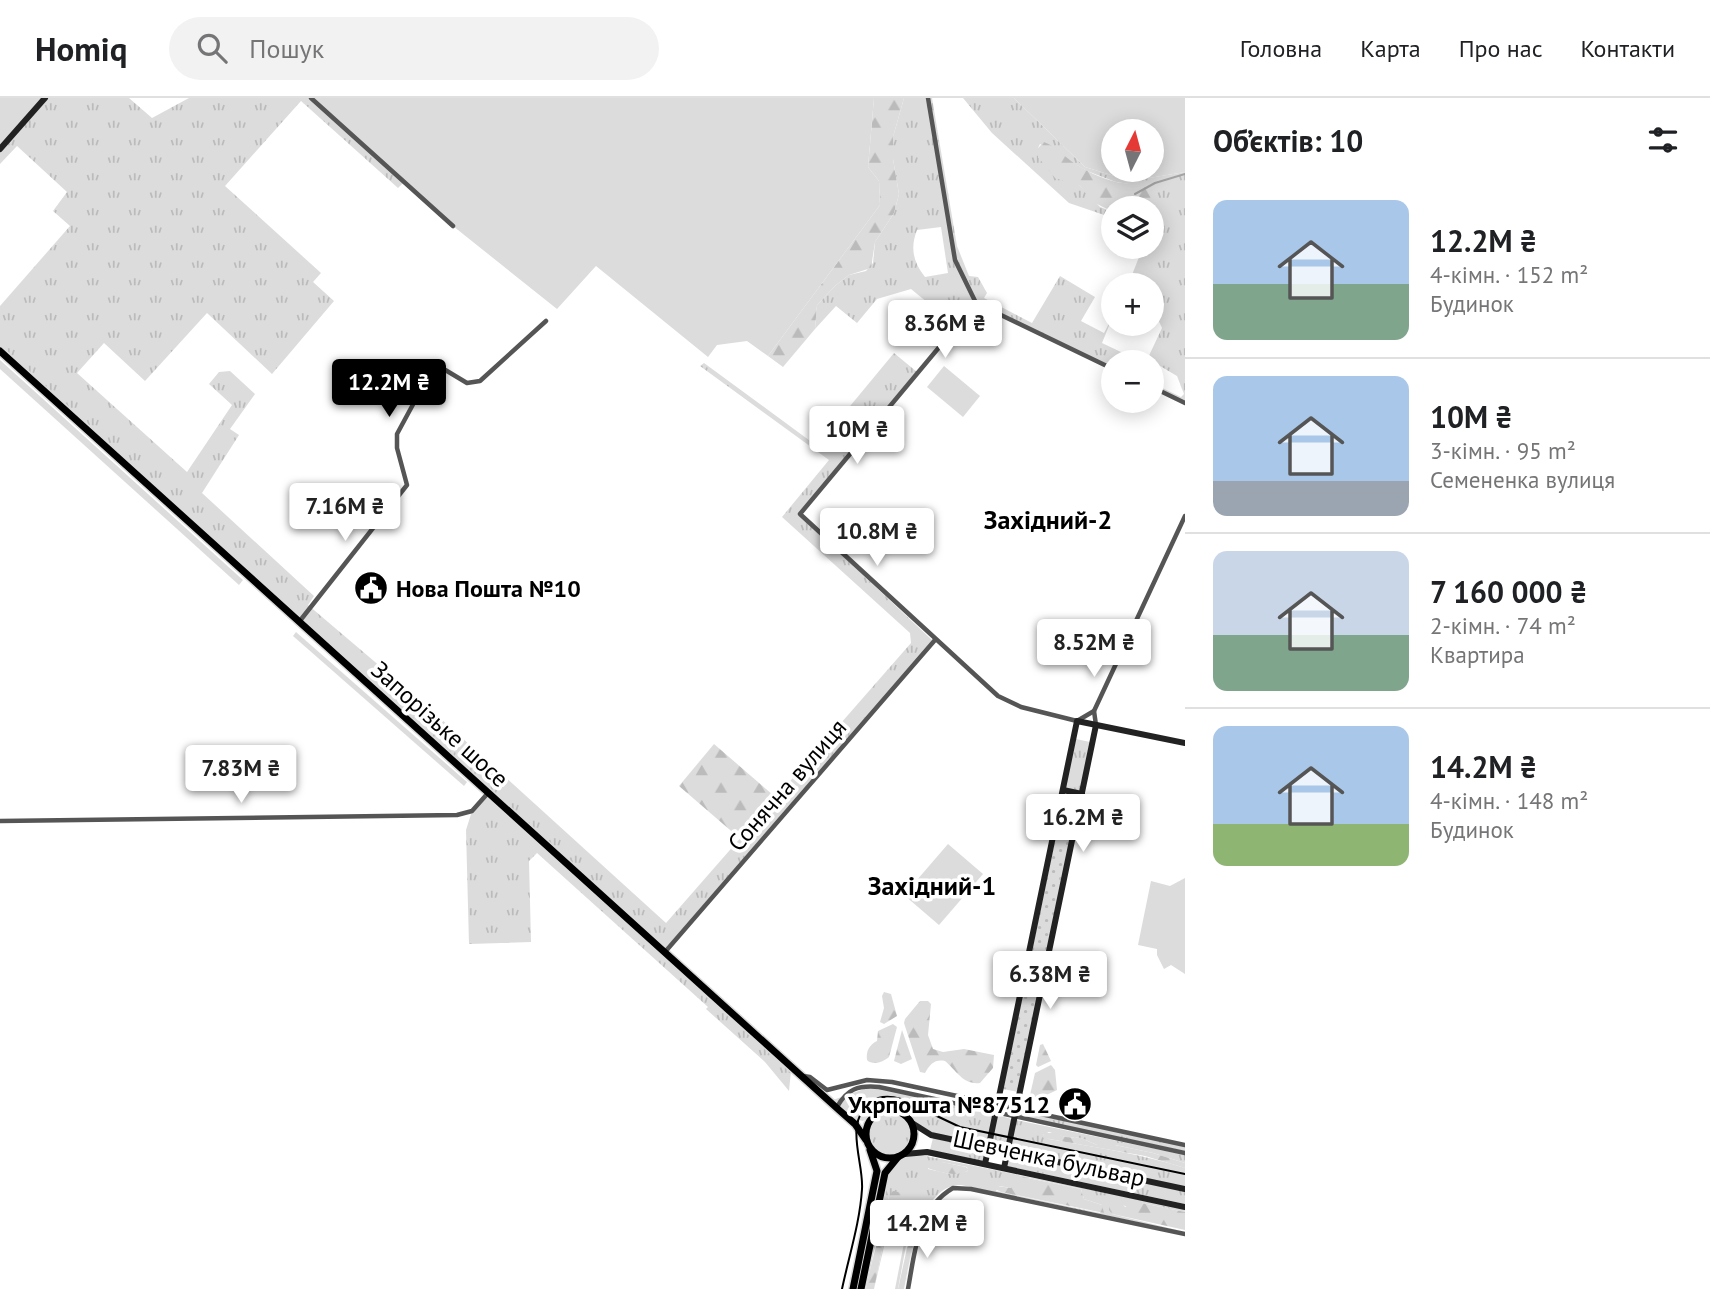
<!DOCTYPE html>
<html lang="uk">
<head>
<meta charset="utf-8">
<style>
	body { margin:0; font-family:"PT Sans",sans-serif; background:#f2f2f2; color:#202124; height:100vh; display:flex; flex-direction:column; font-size:26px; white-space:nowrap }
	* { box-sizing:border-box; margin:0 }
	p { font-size:23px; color:#757577 }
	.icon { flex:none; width:38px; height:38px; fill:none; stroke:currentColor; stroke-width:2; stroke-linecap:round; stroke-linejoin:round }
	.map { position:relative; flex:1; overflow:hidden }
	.side { display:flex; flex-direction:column; background:#fff; width:525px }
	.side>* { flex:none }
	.needle { width:46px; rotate:6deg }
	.buttons { position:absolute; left:1101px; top:21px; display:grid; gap:14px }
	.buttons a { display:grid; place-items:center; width:63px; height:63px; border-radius:50%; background:#fff; box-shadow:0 4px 18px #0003; font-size:35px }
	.price { position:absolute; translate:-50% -60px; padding:0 16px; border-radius:7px; background:#fff; color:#222; font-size:23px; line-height:46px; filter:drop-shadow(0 2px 4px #0008) }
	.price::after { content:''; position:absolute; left:50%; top:42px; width:21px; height:16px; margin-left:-10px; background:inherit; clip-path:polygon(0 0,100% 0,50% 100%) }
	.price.on { background:#000; color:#fff }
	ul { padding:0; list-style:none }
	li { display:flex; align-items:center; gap:21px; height:175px; padding:0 28px }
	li+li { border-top:2px solid #e0e0e0 }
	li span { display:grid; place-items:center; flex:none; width:196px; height:140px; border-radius:14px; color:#555 }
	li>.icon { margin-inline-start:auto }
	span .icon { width:84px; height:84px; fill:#fffc; stroke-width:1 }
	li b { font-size:30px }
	h2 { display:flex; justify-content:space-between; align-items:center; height:84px; padding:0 28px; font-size:30px }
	header { display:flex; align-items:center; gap:42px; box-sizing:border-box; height:98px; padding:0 35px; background:#fff; border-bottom:2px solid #e0e0e0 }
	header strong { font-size:33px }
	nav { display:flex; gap:38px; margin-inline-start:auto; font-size:24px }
	.search { width:490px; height:63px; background:#f2f2f2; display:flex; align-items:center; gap:18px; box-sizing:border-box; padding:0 24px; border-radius:38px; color:#757577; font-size:26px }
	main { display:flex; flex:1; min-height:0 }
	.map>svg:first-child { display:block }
	.grass { fill:url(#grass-tufts); fill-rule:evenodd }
	.forest { fill:url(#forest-firs) }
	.park { fill:url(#park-dots) }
	.garden { fill:#dcdcdc; fill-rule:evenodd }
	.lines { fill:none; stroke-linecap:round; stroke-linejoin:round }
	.stream { stroke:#a3a3a3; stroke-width:2 }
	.primary-casing { stroke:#dbdbdb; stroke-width:10 }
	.street { stroke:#555; stroke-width:4.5 }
	.secondary { stroke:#222; stroke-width:6 }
	.primary { stroke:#000; stroke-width:7 }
	.tram { stroke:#000; stroke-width:2 }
	.labels { text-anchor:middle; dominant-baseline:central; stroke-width:7; stroke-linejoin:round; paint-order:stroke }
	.poi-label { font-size:24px; font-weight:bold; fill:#000; stroke:#fff; text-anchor:start }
	.street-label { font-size:24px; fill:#000; stroke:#fff }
	.neighbourhood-label { font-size:26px; font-weight:bold; fill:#000; stroke:#fff }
</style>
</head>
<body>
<header>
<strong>Homiq</strong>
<div class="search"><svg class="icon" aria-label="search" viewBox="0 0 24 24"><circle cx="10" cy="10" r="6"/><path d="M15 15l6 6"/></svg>Пошук</div>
<nav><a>Головна</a><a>Карта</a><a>Про нас</a><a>Контакти</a></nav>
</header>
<main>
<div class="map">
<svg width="1185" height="1191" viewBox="0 0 1185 1191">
	<defs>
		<pattern id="grass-tufts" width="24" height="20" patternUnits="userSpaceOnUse" patternTransform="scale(1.75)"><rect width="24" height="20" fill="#dcdcdc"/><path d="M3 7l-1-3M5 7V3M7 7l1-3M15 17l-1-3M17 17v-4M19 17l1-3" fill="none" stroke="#bbb"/></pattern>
		<pattern id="forest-firs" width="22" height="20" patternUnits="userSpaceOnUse" patternTransform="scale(1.75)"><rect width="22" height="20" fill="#dcdcdc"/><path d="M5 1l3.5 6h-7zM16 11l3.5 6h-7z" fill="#bbb"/></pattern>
		<pattern id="park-dots" width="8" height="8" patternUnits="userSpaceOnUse" patternTransform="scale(1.75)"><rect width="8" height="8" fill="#dcdcdc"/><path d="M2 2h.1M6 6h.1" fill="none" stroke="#bbb" stroke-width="1.8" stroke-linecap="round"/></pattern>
	</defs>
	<rect width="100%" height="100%" fill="#fff"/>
	<g class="grass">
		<path d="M45 0H129L152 20 189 0H311L404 84 398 90 301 3 225 88 321 175 313 184 334 203 272 276 207 215 145 283 104 245 77 275 187 374 232 307 209 286 219 274 230 273 255 296 230 331 239 337 202 395 314 498 308 507 428 609 666 825 911 545 910 535 782 419 829 362 700 268 704 265 817 348 894 255 917 274 798 416 932 542 665 851 0 249V208L70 128 53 113 67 94 17 48 0 66V51Z"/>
		<path d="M904 0H932L957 148 969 178 978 179 987 195 984 200 1032 225 1060 178 1095 199 1081 223 1104 235 1113 218 1102 245 1142 264H1113V271L976 205 955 227 911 191 877 201 857 225 836 208 815 231 817 207 836 187 849 177 866 173 873 165 875 144 894 115 899 96 893 61V39ZM941 129 948 175 925 179C913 164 910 150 917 132Z"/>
		<path d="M963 0H1014L1085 69 1131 83 1185 74V305L1152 289V285L1181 299 1184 296 1177 278 1155 265 1152 270V264H1146L1162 230 1156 217 1152 215V187H1128L1143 149H1152L1153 118 1149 89 1116 84 1087 73 1040 46 1038 50V59L1080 88 1100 109 1113 114V120L1069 105 992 35Z"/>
		<path d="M1076 641 1090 644 1080 693 1065 690Z"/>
		<path d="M485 698 791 973 789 993 765 964 706 911 708 909 537 755 529 763 531 844 469 846 466 732 472 713Z"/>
		<path d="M867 990 899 992 919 1000 994 1017 987 1047C969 1043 950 1041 933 1035 913 1028 901 998 876 1013 871 1016 868 1020 863 1023L855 1021 833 1002Z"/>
		<path d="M1018 1013 1185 1048V1053L1017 1018Z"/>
		<circle cx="890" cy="1036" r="20"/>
		<path d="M997 1017 1012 1021 1006 1051 991 1048Z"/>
		<path d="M1016 1022 1185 1057V1065L1153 1055 1115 1047H1097L1081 1040 1065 1039 1049 1034 1043 1037 1049 1041C1094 1049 1142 1056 1185 1070V1089L1010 1051Z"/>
		<path d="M933 1040 986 1051 983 1064 930 1052Z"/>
		<path d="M916 1056 1185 1111V1114L1142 1105 1129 1110 1123 1107 1112 1116 1185 1134 961 1087C919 1087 911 1161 905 1191L913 1143 907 1142 898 1191H895L905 1140 887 1136 874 1191 886 1132 890 1126 901 1127 889 1098 883 1129 877 1140 864 1191 888 1076 899 1062ZM928 1064H941L967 1069 968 1073 950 1076 928 1071ZM1029 1080 1081 1091 1084 1101 1102 1107 1100 1115 996 1093 999 1088 1011 1090Z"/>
		<path d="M1009 1056 1185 1093V1106L1006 1068Z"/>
	</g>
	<g class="forest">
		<path d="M874 0H904L893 39V61L899 96 894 115 875 144 871 170 849 177 836 187 817 207 815 231 783 269 768 258 880 107 879 83 868 69Z"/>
		<path d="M1044 44C1055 48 1062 56 1071 63 1084 72 1100 80 1116 84 1127 87 1145 83 1153 93 1159 101 1157 110 1153 118L1152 110H1113V114L1093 104 1080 88 1055 80 1038 59V50Z"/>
		<path d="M0 262 243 482 239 487 0 271Z"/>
		<path d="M296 534 467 684 464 688 293 538Z"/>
		<path d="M714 646 773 697 737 738 679 688Z"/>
		<path d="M884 894 891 896 897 918 884 926 880 924 884 910 882 898Z"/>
		<path d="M920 903H928L931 906 928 937 933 951 943 954 964 951 994 957 993 970 980 985C963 987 957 973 945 963 935 961 930 966 925 975L920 974 904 925 905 921Z"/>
		<path d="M893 926 897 929 889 959C883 964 873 968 867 962 866 953 869 947 877 943L878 933Z"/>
		<path d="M902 932 912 961 901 966 894 963Z"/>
		<path d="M1043 946 1051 963 1038 969 1036 967 1040 947Z"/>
		<path d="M1051 967 1055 972 1057 992 1038 1001H1032L1030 997 1035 975Z"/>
		<path d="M931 1006 966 1017 968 1018 967 1024 959 1025 930 1014 927 1010Z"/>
		<path d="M1044 1035H1055L1065 1039 1081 1040 1097 1047H1115L1153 1055 1185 1065V1070L1145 1058 1049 1041 1043 1039Z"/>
		<path d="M937 1063 966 1069 969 1072C956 1080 938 1074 925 1069L928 1064Z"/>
		<path d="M1018 1078 1081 1091 1084 1101 1102 1107 1104 1115 1001 1094 995 1091 997 1088 1011 1090Z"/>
		<path d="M893 1093C907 1094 918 1108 918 1121L912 1129 893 1125 887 1128 874 1191H866C870 1170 875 1150 882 1130 887 1118 884 1103 893 1093Z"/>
		<path d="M1116 1100 1119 1101 1125 1109 1137 1104 1185 1114V1132L1112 1116 1109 1112V1104Z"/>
		<path d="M909 1141 913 1145 904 1191H898Z"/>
	</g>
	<path class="park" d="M1065 695 1079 698 1018 994 1003 991Z"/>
	<g class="garden">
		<path d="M0 0H45L0 51Z"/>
		<path d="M311 0H874L868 69 879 83 880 107 768 258 747 243 717 247 708 259 596 168 557 211 453 128Z"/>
		<path d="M1014 0H1185V74L1131 83 1085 69ZM1113 33H1152V72H1113Z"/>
		<path d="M944 268 980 298 963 319 927 289Z"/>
		<path d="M948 746 983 776 939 827 904 797Z"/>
		<path d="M1185 780V876L1171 867 1164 871 1157 857V851L1138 847 1151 783 1170 788Z"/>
	</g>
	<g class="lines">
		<path class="stream" d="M1135 96 1155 85 1185 76"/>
		<g class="primary-casing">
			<g id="primary">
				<path d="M0 253 839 1012 855 1026 866 1042"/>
				<circle cx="890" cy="1036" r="24"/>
				<path d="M853 1191 877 1073 870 1052"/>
				<path d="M861 1191 885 1075 898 1059"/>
			</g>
		</g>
		<g class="street">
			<path d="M311 0 453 128"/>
			<path d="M928 0 955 162 976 205"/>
			<path d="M976 205 800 416 998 598 1021 609 1077 623 1094 613 1185 418"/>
			<path d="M976 205 1113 271"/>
			<path d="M1152 289 1185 305"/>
			<path d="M299 524 407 387 397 350V336L430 275 442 270 467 285 480 283 546 223"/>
			<path d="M1094 613 1096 627"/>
			<path d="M0 723 457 717 472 713 488 695"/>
			<path d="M665 854 935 542"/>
			<path d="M803 978 810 979 827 992 867 982 892 984 1185 1047"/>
			<path d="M837 1009C847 991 858 987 879 989L1185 1055"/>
			<path d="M908 1191C915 1154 917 1111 953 1090L971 1091 1185 1136"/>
		</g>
		<g class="secondary">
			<path d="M0 51 45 0"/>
			<path d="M1063 692 1082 696"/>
			<path d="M912 1025 931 1037 1185 1091"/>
			<path d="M905 1056 927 1054 1185 1109"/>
			<path d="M985 1066 1077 623 1185 645"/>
			<path d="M1004 1070 1096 627"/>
		</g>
		<use href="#primary" class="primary"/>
		<path class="tram" d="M842 1191C849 1158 860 1124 862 1091 864 1064 843 1024 871 1004 880 997 891 998 901 1001L960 1029 1185 1076"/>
	</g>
	<defs>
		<g id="civic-disc" transform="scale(1.75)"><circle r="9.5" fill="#000" stroke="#fff"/><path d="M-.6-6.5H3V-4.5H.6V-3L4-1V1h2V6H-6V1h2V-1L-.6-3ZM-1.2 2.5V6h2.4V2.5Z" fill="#fff"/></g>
	</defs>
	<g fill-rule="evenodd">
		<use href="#civic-disc" x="371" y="490"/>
		<use href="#civic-disc" x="1075" y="1006"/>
	</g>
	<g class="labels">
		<g class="poi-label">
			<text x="396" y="490">Нова Пошта №10</text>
			<text x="1050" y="1006" text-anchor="end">Укрпошта №87512</text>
		</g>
		<g class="street-label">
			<text transform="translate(440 626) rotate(42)">Запорізьке шосе</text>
			<text transform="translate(787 687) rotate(-49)">Сонячна вулиця</text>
			<text transform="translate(1049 1060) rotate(12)">Шевченка бульвар</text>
		</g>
		<g class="neighbourhood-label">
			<text x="1048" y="421">Західний-2</text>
			<text x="932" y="787">Західний-1</text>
		</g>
	</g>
</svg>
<div class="buttons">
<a><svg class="needle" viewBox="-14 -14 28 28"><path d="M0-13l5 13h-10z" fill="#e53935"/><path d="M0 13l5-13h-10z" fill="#757577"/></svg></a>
<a><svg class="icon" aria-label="layers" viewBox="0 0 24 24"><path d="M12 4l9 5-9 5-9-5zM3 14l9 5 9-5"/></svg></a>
<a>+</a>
<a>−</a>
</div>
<b class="price" style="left:945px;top:262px">8.36M ₴</b>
<b class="price on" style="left:389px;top:321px">12.2M ₴</b>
<b class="price" style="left:857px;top:368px">10M ₴</b>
<b class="price" style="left:345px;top:445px">7.16M ₴</b>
<b class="price" style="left:877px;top:470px">10.8M ₴</b>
<b class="price" style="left:1094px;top:581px">8.52M ₴</b>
<b class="price" style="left:241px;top:707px">7.83M ₴</b>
<b class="price" style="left:1083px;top:756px">16.2M ₴</b>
<b class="price" style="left:1050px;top:913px">6.38M ₴</b>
<b class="price" style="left:927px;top:1162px">14.2M ₴</b>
</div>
<section class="side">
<h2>Об’єктів: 10<svg class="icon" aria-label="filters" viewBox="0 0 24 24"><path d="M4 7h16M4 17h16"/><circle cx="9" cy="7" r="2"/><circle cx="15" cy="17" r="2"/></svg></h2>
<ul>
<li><span style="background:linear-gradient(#a9c7e8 60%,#7fa58c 0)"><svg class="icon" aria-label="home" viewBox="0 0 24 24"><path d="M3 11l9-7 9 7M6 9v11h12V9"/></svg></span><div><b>12.2M ₴</b><p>4-кімн. · 152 m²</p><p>Будинок</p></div></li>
<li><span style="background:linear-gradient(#a9c7e8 75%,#9aa5b1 0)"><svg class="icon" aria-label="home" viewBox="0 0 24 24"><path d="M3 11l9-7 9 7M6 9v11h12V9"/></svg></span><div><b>10M ₴</b><p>3-кімн. · 95 m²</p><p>Семененка вулиця</p></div></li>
<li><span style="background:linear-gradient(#c9d6e8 60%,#7fa58c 0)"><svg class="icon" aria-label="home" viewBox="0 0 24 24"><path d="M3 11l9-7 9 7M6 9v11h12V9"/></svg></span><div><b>7 160 000 ₴</b><p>2-кімн. · 74 m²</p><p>Квартира</p></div></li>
<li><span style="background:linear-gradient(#a9c7e8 70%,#8fb573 0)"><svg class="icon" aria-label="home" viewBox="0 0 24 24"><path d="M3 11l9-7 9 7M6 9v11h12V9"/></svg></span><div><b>14.2M ₴</b><p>4-кімн. · 148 m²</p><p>Будинок</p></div></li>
</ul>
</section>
</main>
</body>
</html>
